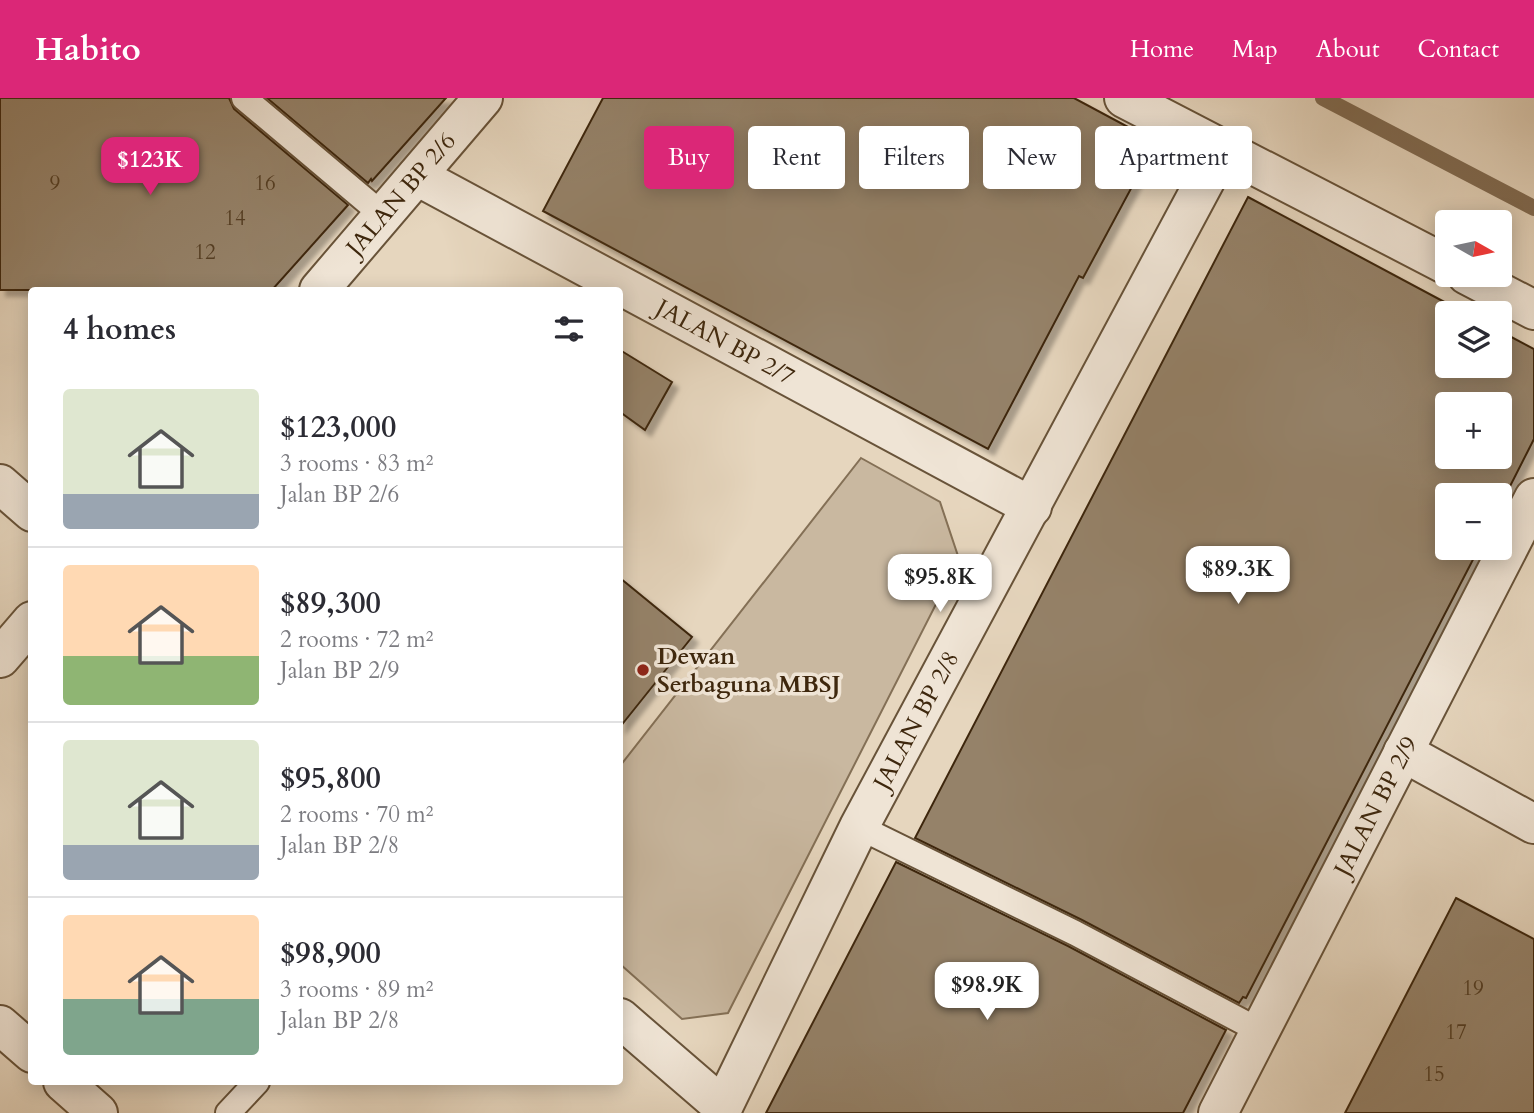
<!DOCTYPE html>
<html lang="en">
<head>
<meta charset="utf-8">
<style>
	body { margin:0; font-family:Cardo,serif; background:#f7f7f7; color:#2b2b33; height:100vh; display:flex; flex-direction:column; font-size:26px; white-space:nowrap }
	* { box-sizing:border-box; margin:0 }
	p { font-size:23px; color:#7c7c81 }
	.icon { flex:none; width:38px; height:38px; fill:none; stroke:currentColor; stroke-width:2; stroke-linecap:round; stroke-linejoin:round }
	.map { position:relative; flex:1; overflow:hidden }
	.details { position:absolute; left:28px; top:189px; width:595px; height:798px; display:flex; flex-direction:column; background:#fff; border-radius:7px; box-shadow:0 4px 18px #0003 }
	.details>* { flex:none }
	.top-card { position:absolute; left:644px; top:28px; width:665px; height:63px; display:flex; gap:14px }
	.needle { width:46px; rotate:99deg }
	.tools { position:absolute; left:1435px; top:112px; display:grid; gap:14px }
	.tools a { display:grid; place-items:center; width:77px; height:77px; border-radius:7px; background:#fff; box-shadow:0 4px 18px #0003; font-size:35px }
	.price { position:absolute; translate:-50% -60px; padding:0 16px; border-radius:14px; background:#fff; color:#222; font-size:23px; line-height:46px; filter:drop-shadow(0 2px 4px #0008) }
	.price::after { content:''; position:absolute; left:50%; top:42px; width:21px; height:16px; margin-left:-10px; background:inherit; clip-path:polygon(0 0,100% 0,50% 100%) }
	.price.current { background:#db2777; color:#fff }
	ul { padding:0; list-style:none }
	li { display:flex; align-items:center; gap:21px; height:175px; padding:0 35px }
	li+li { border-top:2px solid #e1e1e2 }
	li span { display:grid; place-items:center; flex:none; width:196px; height:140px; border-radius:7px; color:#555 }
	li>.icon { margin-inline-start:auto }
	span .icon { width:84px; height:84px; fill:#fffc; stroke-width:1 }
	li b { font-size:30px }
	h2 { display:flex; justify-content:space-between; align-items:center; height:84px; padding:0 35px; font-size:30px }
	.pill { padding:0 24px; border-radius:7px; background:#fff; box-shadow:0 4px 18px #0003; font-size:24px; line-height:63px }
	.pill.current { background:#db2777; color:#fff }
	header { display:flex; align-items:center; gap:42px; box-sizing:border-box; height:98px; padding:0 35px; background:#db2777; color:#fff }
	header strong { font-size:33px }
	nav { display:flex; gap:38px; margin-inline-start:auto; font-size:24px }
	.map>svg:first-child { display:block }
	.green { fill:#c9b8a0; stroke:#847056; stroke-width:2 }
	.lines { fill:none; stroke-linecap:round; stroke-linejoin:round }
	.stream { stroke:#816c53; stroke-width:16 }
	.building { fill:#958269; stroke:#3e270d; stroke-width:2; fill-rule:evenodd; filter:url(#shadow) }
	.lane-casing { stroke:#685339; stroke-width:28 }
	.street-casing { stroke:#685339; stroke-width:42 }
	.lane { stroke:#efe4d5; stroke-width:24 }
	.street { stroke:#efe4d5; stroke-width:38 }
	.poi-dot { fill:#8f2418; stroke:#efe4d5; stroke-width:2.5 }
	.labels { text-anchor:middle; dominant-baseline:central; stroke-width:7; stroke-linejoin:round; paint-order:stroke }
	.number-label { font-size:21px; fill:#543e24 }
	.street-label { font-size:24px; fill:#3e270d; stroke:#efe4d5 }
	.poi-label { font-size:24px; font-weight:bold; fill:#3e270d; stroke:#efe4d5; text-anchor:start }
</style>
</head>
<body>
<header>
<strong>Habito</strong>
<nav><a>Home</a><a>Map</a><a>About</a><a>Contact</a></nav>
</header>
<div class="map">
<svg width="1534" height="1015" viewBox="0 0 1534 1015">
	<defs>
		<filter id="shadow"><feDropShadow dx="6" dy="6" stdDeviation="2" flood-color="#0004"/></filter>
	</defs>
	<rect width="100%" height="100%" fill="#e6d6be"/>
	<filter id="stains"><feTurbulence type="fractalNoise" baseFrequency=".00286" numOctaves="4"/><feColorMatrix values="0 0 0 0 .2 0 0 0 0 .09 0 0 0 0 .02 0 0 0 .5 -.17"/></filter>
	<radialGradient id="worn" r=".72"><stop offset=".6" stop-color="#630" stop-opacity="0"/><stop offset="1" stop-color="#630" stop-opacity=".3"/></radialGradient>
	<path class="green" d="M861 360 940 404 959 461 728 915 682 921 620 866V668Z"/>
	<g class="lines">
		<path class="stream" d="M1323 0 1534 110"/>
	</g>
	<g class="building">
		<path d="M0 0H229L234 11 348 107 272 192H0Z"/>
		<path d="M267 0H446L372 83 371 81 368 85Z"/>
		<path d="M603 0H1074L1156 44 1083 180 1079 178 988 351 543 113Z"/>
		<path d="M1248 99 1465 215H1447V268H1500V233L1534 251V341L1500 408V397H1447V450H1479L1246 900 1243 899 1239 905 1082 822 915 740ZM1447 306H1500V359H1447Z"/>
		<path d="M620 252 672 284 645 332 620 314Z"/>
		<path d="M620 480 692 539 620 629Z"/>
		<path d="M896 764 1068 848 1226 932 1183 1015H766Z"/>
		<path d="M1456 800 1534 841V1015H1345Z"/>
	</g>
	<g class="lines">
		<g class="lane-casing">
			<g id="lane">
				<path d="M244 0 384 118"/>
				<path d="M859 729 1075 835 1260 933"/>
				<path d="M228 1015 257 984"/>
			</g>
		</g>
		<g class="street-casing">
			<g id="street">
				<path d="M1124 0 1447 167"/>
				<path id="s1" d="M417 78 1032 409"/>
				<path d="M1467 177 1534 212"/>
				<path id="s2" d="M319 192 483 0"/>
				<path d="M0 386 32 414"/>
				<path d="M0 560 32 523"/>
				<path d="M1403 654 1534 726"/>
				<path d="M620 920 723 1009"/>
				<path d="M0 927 32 955"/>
				<path d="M63 984 98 1015"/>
				<path id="s3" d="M720 1015 859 729 1222 51"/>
				<path id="s4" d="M1218 1015 1534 400"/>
			</g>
		</g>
		<use href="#lane" class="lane"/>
		<use href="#street" class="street"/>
	</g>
	<circle class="poi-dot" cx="643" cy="572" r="7"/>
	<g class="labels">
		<g class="number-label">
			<text x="55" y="85">9</text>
			<text x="265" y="85">16</text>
			<text x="235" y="120">14</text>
			<text x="205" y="154">12</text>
			<text x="1473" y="890">19</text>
			<text x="1456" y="934">17</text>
			<text x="1434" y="976">15</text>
		</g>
		<g class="street-label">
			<text stroke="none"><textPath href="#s2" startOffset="126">JALAN BP 2/6</textPath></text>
			<text stroke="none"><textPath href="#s1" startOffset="350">JALAN BP 2/7</textPath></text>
			<text stroke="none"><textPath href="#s3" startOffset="439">JALAN BP 2/8</textPath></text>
			<text stroke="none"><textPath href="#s4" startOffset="345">JALAN BP 2/9</textPath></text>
		</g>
		<g class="poi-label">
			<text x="657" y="558">Dewan<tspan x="657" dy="28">Serbaguna MBSJ</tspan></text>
		</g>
	</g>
	<rect width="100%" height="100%" filter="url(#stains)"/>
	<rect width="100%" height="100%" fill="url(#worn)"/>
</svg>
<div class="tools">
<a><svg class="needle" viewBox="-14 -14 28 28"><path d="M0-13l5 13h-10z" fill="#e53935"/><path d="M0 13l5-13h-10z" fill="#7c7c81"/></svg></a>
<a><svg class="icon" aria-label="layers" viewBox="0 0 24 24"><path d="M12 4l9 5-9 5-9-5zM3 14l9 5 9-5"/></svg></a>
<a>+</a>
<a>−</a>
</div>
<b class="price current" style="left:150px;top:99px">$123K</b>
<b class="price" style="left:1238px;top:508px">$89.3K</b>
<b class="price" style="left:940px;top:516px">$95.8K</b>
<b class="price" style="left:987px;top:924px">$98.9K</b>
<div class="top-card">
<a class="pill current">Buy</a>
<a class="pill">Rent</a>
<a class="pill">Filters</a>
<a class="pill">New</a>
<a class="pill">Apartment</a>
</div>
<section class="details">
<h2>4 homes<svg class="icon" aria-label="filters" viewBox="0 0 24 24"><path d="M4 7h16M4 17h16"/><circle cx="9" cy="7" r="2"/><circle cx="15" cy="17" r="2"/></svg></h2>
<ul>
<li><span style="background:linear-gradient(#dfe7d0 75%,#9aa5b1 0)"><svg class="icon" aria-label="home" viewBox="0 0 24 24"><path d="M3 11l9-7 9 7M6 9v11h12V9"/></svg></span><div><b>$123,000</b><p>3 rooms · 83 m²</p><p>Jalan BP 2/6</p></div></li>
<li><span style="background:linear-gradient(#ffd9b3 65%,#8fb573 0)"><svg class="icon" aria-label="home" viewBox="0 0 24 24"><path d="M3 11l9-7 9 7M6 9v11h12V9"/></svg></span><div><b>$89,300</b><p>2 rooms · 72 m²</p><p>Jalan BP 2/9</p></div></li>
<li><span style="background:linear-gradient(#dfe7d0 75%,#9aa5b1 0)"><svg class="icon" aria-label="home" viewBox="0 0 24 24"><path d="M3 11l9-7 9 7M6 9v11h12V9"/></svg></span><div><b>$95,800</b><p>2 rooms · 70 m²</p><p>Jalan BP 2/8</p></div></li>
<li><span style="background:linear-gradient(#ffd9b3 60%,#7fa58c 0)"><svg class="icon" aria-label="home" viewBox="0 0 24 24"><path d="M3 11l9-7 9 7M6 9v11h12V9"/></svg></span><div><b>$98,900</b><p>3 rooms · 89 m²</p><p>Jalan BP 2/8</p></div></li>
</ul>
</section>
</div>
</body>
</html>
